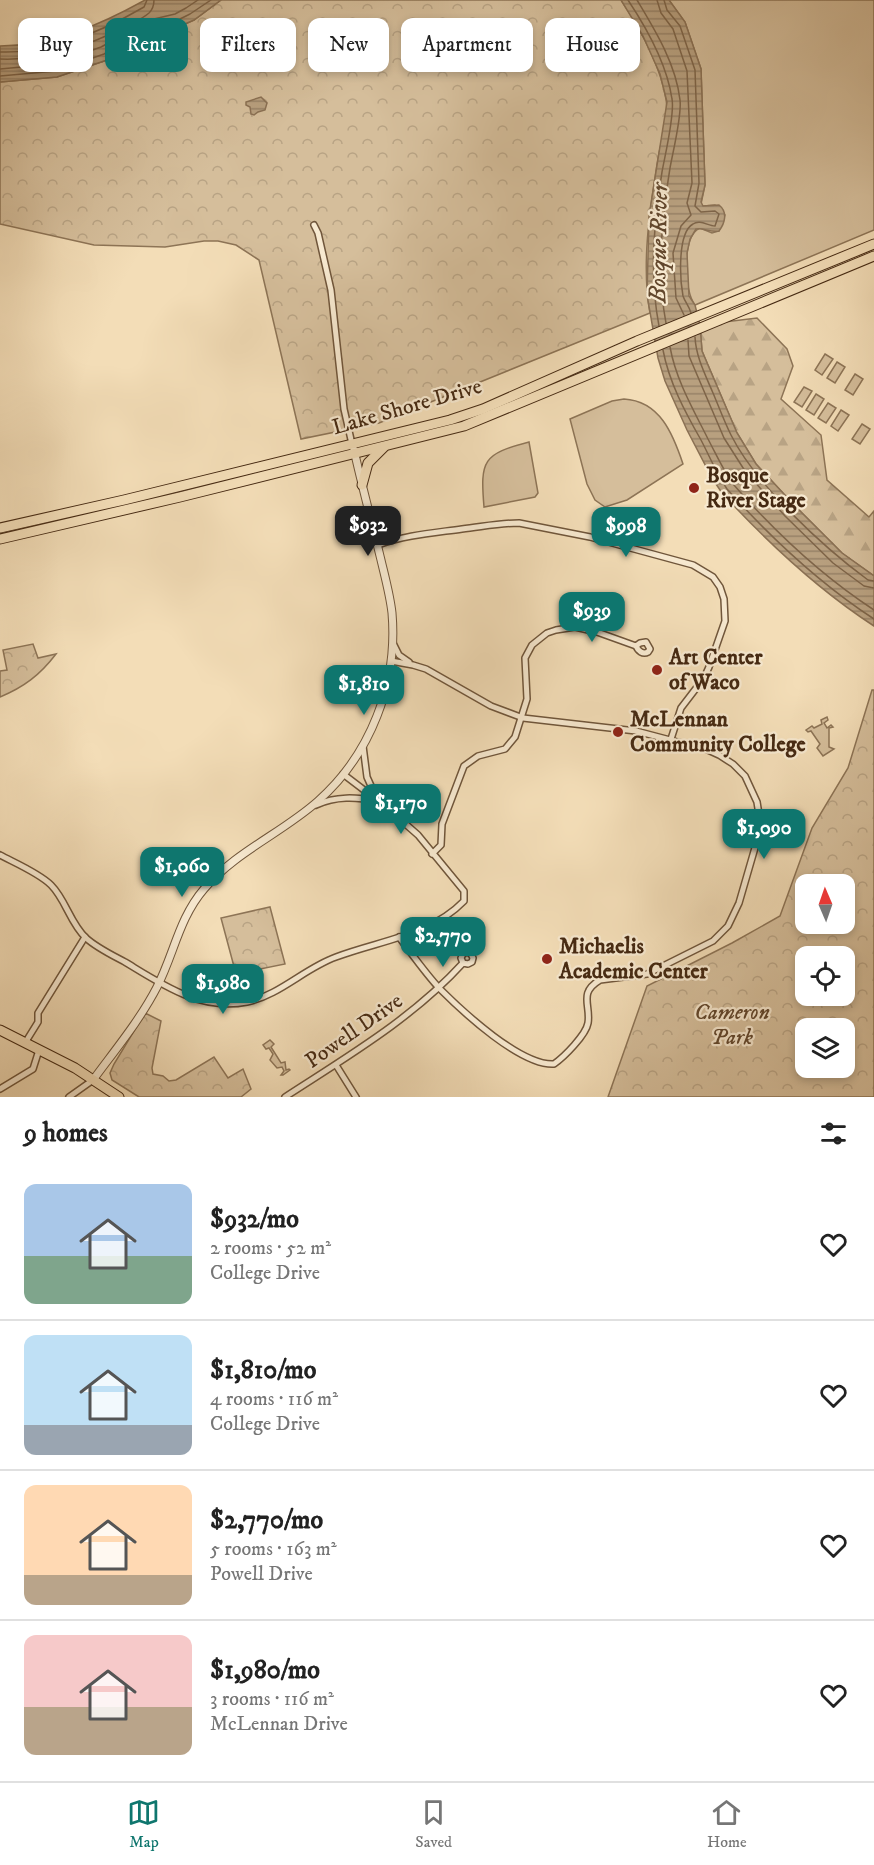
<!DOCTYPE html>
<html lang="en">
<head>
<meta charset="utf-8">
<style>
	body { margin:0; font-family:"IM FELL DW Pica",serif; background:#f2f2f2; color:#222; height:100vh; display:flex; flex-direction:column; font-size:22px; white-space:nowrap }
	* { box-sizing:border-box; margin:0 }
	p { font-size:20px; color:#767676 }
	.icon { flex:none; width:33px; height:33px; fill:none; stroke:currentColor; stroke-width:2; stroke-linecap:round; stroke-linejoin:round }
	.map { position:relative; height:1097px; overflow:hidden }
	.sheet { display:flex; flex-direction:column; background:#fff; flex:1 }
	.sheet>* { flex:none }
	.top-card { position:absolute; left:18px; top:18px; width:838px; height:54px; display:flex; gap:12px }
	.needle { width:39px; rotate:358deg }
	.fabs { position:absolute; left:795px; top:874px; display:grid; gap:12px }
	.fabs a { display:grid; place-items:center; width:60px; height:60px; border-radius:12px; background:#fff; box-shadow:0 3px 9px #0003; font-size:30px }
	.price { position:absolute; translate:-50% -51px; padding:0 14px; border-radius:12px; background:#0f766e; color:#fff; font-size:20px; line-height:39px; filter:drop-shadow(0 2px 3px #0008) }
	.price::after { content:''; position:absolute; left:50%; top:36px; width:18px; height:14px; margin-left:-9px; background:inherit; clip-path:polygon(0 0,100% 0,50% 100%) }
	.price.on { background:#222; color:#fff }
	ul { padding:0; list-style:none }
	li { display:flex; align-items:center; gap:18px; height:150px; padding:0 24px }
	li+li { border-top:2px solid #e0e0e0 }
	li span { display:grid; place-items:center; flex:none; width:168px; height:120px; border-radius:12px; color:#555 }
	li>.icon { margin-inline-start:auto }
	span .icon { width:72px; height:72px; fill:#fffc; stroke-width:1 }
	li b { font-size:26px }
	h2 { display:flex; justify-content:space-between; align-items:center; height:72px; padding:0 24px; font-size:26px }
	.pill { padding:0 21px; border-radius:12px; background:#fff; box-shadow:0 3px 9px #0003; font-size:21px; line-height:54px }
	.pill.on { background:#0f766e; color:#fff }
	.tab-bar { display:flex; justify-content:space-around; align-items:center; height:84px; border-top:2px solid #e0e0e0; background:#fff; font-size:16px; color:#767676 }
	.tab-bar a { display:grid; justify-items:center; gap:3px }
	.tab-bar .on { color:#0f766e }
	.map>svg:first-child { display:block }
	.grass { fill:#d5be9b; stroke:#8d7456; stroke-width:1.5 }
	.forest { fill:url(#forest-firs); stroke:#8d7456; stroke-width:1.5 }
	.park { fill:url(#park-crowns); stroke:#8d7456; stroke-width:1.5; fill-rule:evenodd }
	.water { fill:url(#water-rules); stroke:#8a7053; stroke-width:1.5 }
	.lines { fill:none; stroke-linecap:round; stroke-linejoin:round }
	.shore { stroke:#7e6448; stroke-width:1.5 }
	.minor-casing { stroke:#70563b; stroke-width:8 }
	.tertiary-casing { stroke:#70563b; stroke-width:9 }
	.primary-casing { stroke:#452912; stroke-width:11 }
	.minor { stroke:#f7e9d0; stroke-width:5 }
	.tertiary { stroke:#f7e9d0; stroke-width:7 }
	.primary { stroke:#f3ddb7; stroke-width:9 }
	.poi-dot { fill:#8f2418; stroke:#f7e9d0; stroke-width:2 }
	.labels { text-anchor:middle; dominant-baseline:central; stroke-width:4.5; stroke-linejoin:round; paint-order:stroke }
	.street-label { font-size:22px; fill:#452912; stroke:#f7e9d0 }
	.poi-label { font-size:22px; font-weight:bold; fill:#452912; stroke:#f7e9d0; text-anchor:start }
	.park-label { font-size:22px; font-style:italic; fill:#62472d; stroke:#f7e9d0 }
	.water-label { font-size:24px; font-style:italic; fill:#62472d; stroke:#f7e9d0 }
</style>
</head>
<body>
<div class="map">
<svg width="874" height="1097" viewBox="0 0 874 1097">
	<defs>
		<pattern id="forest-firs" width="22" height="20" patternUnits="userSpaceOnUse" patternTransform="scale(1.5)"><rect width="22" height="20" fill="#d5be9b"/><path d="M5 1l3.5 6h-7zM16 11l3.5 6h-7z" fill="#b8a384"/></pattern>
		<pattern id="park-crowns" width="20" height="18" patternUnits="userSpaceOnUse" patternTransform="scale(1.5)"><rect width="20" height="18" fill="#d5be9b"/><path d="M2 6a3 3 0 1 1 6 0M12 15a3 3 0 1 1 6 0" fill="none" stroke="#b8a384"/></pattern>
		<pattern id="water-rules" width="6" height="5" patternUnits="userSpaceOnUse" patternTransform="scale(1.5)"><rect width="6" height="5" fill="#b8a07f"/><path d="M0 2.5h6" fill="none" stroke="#978267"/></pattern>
	</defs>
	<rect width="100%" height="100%" fill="#f3ddb7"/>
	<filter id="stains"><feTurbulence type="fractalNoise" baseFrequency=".00333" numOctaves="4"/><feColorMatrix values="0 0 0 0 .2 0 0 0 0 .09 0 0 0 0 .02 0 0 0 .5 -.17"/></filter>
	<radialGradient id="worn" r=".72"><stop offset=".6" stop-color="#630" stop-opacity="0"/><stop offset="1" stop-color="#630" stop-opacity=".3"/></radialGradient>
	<g class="grass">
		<path d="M669 0H874V230L695 305C684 292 681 235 700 228L712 233 719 231 725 215 715 205 703 206 701 204 705 185 701 69 685 22Z"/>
		<path d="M825 354 833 359 822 375 815 370Z"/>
		<path d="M837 362 845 367 835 383 827 378Z"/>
		<path d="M855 374 863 379 853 395 845 390Z"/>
		<path d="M804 387 812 391 802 407 794 402Z"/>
		<path d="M816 394 824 399 814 415 806 410Z"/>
		<path d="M624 399C660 401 673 434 683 464L627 500 605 507 595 500 587 484 570 419 612 401Z"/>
		<path d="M828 403 836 408 826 423 818 418Z"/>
		<path d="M841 410 849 415 838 431 831 426Z"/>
		<path d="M862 424 870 429 860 444 852 439Z"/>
		<path d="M529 442 538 493 535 497 484 507C480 460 483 454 529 442Z"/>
		<path d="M827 717 828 720 824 723 827 728 831 725 833 727 829 728V747L834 749 823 756 817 748 820 744 811 731 808 732 806 730 812 726 814 728 822 724 821 720Z"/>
		<path d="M270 1040 274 1044 271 1047 281 1063 285 1062 286 1070 289 1069 290 1070 283 1075H281L284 1071 282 1067 277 1068 270 1060 273 1054 269 1048 266 1049 263 1045Z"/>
	</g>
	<path class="forest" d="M757 318 787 349 793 366 781 399 821 435 827 480 869 517 874 511V576L842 553 795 506 756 464 737 433 702 351 700 325Z"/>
	<g class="park">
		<path d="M221 0H621C641 30 660 64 666 99 669 115 661 142 658 158 650 209 641 263 650 313L379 423 301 439 259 260 236 245 218 241H204L165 247 94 245 0 224V82L57 77 107 60 160 31 178 27 194 20Z"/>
		<path d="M33 644 38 658 56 654C40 675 24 687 0 697V671L7 670 3 650Z"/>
		<path d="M872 690H874V1097H608L647 986 732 943 780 916 812 828 848 768ZM806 885H844V924H806ZM806 957H844V996H806ZM806 1029H844V1068H806Z"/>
		<path d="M270 907 285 964 236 974 221 918Z"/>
		<path d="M145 1013 161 1021 152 1068 153 1074 163 1076 169 1081 176 1080 214 1057 228 1078 243 1069 251 1089 241 1097H139L112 1080 110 1073 114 1064Z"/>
	</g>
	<g class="water">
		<path d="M145 0H221L194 20 178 27 160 31 107 60 57 77 0 82V46C52 46 100 25 145 0Z"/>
		<path d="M621 0H669L685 22 701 69 705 185 701 202 703 206 719 205C728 212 725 223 719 231 710 233 703 227 696 229L690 239 687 253 689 296 695 305 700 325 702 351 737 433 756 464 795 506 842 553 874 576V626C817 589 768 543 722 493L712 478 687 430 665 381 658 358 647 295 649 216 667 102 660 74 643 36Z"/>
		<path d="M261 97 267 103 265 110 258 112 254 115 251 114 250 107 246 105V102Z"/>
	</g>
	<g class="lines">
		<g class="shore">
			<path d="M628 0C648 30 667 64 672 99 675 114 665 155 662 172 654 224 649 274 659 326"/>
			<path d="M637 0C655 30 676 64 680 100 682 116 673 151 670 168 662 219 656 271 666 323"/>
			<path d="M657 0 661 13 673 29 687 71 692 183 687 203 691 215 681 226 673 253 676 298 684 315"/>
			<path d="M664 0 667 10 680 26 695 70 699 183 695 206 701 212 715 211 719 214 715 226C708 226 700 219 693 224 677 233 680 280 683 296 685 302 689 306 691 313"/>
			<path d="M0 52C50 54 101 32 144 7L147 0"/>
			<path d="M0 59C23 60 47 56 69 50 87 45 136 24 149 13 153 9 154 5 154 0"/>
			<path d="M0 69 54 64 101 47 154 19 175 14 186 8 198 0"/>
			<path d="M0 76 56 71 104 54 157 26 176 21 190 14 211 0"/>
			<path d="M695 337C696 357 705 374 713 393 719 407 724 421 731 435 756 485 823 547 868 580L874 581"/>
			<path d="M688 340 689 356 724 438 745 471 785 516 833 563 864 586 874 588"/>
			<path d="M670 347C676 380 693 409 708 439 716 454 723 470 733 484 774 531 822 576 874 610"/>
			<path d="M663 350C669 382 685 412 701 440 710 457 716 473 727 489 771 538 819 583 874 619"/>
		</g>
		<g class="minor-casing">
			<g id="minor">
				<path d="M314 225 318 233 331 290 344 409 352 444"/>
				<path d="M378 545C405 535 433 533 462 529 481 527 499 523 519 523L590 537 693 565 713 577 720 587 724 599 725 621 709 667 704 678 681 708 671 739"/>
				<path d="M393 643 399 655 409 662"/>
				<path d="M391 661 413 665 426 669 491 706 523 718 636 731 708 750 719 755 733 764 745 776 757 802 761 827 739 903 728 926 713 941 647 974 600 980C578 993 591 1005 588 1023 586 1035 564 1057 554 1064 521 1066 463 1012 440 989 425 973 412 954 399 937"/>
				<path d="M363 746 367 777 376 797"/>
				<path d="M316 805C336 796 356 797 377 801"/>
				<path d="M432 854 441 845 442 824 464 766 478 756 505 749 515 737 527 699 525 658 532 645 547 633 556 630 575 627 597 632 636 646C638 651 643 655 648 652L650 649 646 642 640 643 636 646"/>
				<path d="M0 855C15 863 39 873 51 885 66 900 70 923 86 938 97 948 112 955 125 962 163 985 200 1011 247 1002 280 995 305 968 336 957 381 940 430 936 464 901V891L418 835 385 806 343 774"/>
				<path d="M25 1043 38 1022V1013L85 937"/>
				<path d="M336 1065 356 1097"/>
				<path d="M0 1089 33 1069 39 1050"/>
				<path d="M69 1097 93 1080"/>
				<path d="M285 1097C348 1056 413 1018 463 963L468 964 472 962 473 958 471 954 467 952 463 954 461 958 463 963"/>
			</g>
		</g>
		<g class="tertiary-casing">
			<path id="tertiary" d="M93 1080C115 1050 140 1020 157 987 174 954 179 918 204 889 235 852 282 833 318 801 371 754 398 683 392 613 390 595 385 577 381 560 372 523 362 486 354 450"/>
		</g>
		<g class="primary-casing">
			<g id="primary">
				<path d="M362 485 368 463 384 447"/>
				<path d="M0 528 124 500 450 420 483 409 637 341 874 244"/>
				<path d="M0 539 180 497 464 426 874 256"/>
				<path d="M0 1030 75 1068 119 1097"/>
			</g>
		</g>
		<use href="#minor" class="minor"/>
		<use href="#tertiary" class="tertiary"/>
		<use href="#primary" class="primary"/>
	</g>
	<g class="poi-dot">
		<circle cx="694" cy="488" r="6"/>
		<circle cx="657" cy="670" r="6"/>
		<circle cx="618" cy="732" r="6"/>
		<circle cx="547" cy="959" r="6"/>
	</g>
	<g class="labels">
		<g class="street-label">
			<text transform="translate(407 407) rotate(-16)">Lake Shore Drive</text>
			<text transform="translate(354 1031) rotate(-35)">Powell Drive</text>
		</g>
		<g class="poi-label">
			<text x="706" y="475">Bosque<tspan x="706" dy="25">River Stage</tspan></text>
			<text x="669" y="657">Art Center<tspan x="669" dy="25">of Waco</tspan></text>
			<text x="630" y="719">McLennan<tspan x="630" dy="25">Community College</tspan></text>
			<text x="559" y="946">Michaelis<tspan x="559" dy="25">Academic Center</tspan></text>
		</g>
		<g class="park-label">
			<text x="732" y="1012">Cameron<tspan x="732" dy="25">Park</tspan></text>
		</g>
		<g class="water-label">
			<text transform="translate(659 243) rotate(-89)">Bosque River</text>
		</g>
	</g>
	<rect width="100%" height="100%" filter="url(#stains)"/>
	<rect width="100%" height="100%" fill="url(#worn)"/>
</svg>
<div class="fabs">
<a><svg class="needle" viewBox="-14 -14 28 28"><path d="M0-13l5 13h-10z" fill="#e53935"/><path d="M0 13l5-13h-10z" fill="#767676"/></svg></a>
<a><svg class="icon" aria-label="locate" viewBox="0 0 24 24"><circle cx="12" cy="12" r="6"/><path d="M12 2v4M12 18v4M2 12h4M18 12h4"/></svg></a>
<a><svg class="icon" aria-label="layers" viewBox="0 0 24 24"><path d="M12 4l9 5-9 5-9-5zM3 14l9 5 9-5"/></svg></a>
</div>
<b class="price on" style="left:368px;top:557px">$932</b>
<b class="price" style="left:626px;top:558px">$998</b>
<b class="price" style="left:592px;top:643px">$939</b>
<b class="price" style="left:364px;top:716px">$1,810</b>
<b class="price" style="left:401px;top:835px">$1,170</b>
<b class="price" style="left:764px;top:860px">$1,090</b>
<b class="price" style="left:182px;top:898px">$1,060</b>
<b class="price" style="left:443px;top:968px">$2,770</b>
<b class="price" style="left:223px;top:1015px">$1,980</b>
<div class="top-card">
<a class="pill">Buy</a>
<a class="pill on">Rent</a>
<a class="pill">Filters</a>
<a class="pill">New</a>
<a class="pill">Apartment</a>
<a class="pill">House</a>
</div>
</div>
<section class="sheet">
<h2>9 homes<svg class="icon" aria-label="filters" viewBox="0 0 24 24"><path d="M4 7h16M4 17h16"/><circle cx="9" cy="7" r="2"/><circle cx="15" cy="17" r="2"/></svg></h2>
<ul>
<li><span style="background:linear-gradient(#a9c7e8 60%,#7fa58c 0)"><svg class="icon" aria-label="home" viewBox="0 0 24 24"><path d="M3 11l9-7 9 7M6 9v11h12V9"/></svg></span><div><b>$932/mo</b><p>2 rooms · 52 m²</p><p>College Drive</p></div><svg class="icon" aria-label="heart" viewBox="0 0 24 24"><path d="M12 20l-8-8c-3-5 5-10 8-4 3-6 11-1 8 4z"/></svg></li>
<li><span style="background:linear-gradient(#bfe0f5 75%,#9aa5b1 0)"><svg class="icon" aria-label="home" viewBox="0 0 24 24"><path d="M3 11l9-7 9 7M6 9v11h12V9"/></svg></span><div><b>$1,810/mo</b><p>4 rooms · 116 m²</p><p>College Drive</p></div><svg class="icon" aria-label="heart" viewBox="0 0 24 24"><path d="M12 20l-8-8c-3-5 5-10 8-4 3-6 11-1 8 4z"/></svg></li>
<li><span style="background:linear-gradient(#ffd9b3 75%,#b9a48a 0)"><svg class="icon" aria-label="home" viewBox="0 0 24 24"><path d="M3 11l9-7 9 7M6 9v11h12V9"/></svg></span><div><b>$2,770/mo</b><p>5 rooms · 163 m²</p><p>Powell Drive</p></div><svg class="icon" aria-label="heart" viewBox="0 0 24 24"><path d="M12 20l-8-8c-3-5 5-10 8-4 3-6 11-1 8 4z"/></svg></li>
<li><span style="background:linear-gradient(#f6c9c9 60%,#b9a48a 0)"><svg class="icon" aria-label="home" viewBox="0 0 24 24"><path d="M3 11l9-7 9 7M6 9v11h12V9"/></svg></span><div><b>$1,980/mo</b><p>3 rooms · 116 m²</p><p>McLennan Drive</p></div><svg class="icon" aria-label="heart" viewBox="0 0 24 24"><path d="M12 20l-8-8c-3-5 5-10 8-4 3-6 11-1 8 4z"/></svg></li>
</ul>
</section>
<nav class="tab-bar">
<a class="on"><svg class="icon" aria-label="map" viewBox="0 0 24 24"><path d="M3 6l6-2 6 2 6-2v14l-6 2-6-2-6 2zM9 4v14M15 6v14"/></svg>Map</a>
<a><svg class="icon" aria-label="saved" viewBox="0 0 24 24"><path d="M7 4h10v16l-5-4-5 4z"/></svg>Saved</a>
<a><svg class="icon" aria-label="home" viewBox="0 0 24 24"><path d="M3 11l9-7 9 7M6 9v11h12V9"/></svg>Home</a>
</nav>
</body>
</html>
